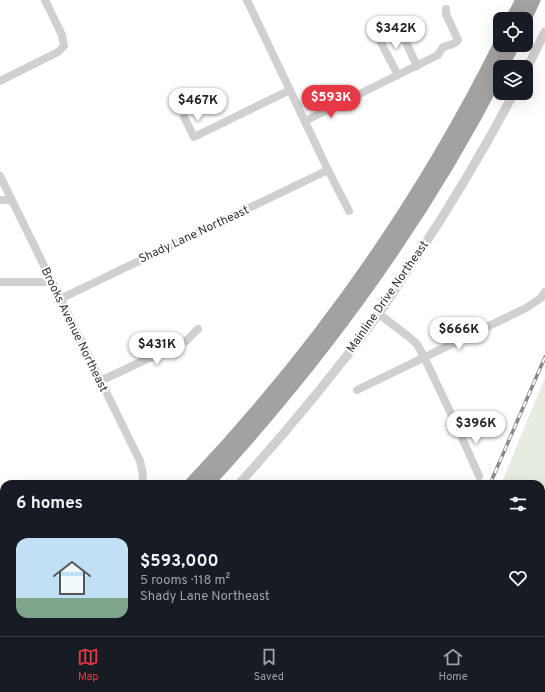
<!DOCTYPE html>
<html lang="en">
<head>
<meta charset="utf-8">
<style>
	body { margin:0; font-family:Overpass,sans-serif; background:#242831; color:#f1f3f6; height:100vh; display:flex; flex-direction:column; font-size:15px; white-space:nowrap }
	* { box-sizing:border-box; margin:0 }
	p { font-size:13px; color:#9ea1a6 }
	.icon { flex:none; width:22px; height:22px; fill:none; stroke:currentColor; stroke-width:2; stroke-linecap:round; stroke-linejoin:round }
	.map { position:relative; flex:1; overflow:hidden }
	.side { position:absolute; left:0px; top:480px; width:545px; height:156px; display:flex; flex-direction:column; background:#171b24; border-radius:12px 12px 0 0; box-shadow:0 4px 16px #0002 }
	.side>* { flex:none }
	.buttons { position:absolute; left:493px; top:12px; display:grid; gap:8px }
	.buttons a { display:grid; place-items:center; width:40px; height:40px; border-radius:8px; background:#171b24; box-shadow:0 4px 16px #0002; font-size:20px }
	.price { position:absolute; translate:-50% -34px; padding:0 9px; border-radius:14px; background:#fff; color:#222; font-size:13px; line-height:26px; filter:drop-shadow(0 1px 2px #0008) }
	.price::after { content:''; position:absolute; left:50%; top:24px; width:12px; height:9px; margin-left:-6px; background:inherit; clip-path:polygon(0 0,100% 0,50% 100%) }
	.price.current { background:#e63946; color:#fff }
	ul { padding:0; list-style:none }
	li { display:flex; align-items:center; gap:12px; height:100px; padding:0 16px }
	li span { display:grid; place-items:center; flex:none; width:112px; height:80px; border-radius:12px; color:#555 }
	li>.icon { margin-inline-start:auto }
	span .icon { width:48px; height:48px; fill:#fffc; stroke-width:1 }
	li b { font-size:17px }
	h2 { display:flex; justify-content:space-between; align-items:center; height:48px; padding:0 16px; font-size:17px }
	.menu { display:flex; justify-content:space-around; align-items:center; height:56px; border-top:1px solid #363941; background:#171b24; font-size:11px; color:#9ea1a6 }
	.menu a { display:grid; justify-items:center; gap:2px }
	.menu .current { color:#e63946 }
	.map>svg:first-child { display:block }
	.green { fill:#e6ecdf }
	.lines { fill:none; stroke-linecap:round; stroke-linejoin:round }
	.minor { stroke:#d0d0d0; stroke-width:8 }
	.tertiary { stroke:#d0d0d0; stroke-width:9 }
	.trunk { stroke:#a2a2a2; stroke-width:13 }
	.rail-casing { stroke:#888; stroke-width:3.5 }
	.rail { stroke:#fff; stroke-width:2; stroke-dasharray:6; stroke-linecap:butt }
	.labels { text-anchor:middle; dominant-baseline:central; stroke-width:4; stroke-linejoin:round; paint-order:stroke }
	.street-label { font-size:12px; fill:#333; stroke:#fff }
</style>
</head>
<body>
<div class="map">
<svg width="545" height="636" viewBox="0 0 545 636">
	<rect width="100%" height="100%" fill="#fff"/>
	<path class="green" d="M545 378V497L541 498V484H501Z"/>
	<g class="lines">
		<g class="minor">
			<path d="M247 0 328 170 349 211"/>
			<path d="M397 23 417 66"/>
			<path d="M377 35 398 75"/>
			<path d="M0 81 58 52 64 46 62 35 45 0"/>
			<path d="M184 117 194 137 290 90"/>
			<path d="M305 121 438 55 443 47C449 45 455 45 458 40L446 14V9"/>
			<path d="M0 176 140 461 143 474 142 484"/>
			<path d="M0 200H11"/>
			<path d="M0 282H51"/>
			<path d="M60 299 328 170"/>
			<path d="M379 314 409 337 417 344 424 357 455 422 479 476"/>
			<path d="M100 381 186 341 198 329"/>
			<path d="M357 390 526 308 541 298 545 292"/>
			<path d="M0 498H4"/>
			<path d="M222 632 224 636"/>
		</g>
		<g class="tertiary">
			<path d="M526 70 545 32"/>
			<path d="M239 484C288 430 334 374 378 315 390 298 401 280 413 262 450 207 483 151 514 93"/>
			<path d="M541 506 545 505"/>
			<path d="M133 636 134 632"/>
			<path d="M452 636 453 632"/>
		</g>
		<g class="trunk">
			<path d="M512 19 522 0"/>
			<path d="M525 19 534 0"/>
			<path d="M502 67 513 45"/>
			<path d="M191 484C315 353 420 205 500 44"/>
			<path d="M207 484C322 359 423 221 500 70"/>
			<path d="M34 636 38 632"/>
			<path d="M52 636 56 632"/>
		</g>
		<g class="rail-casing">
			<g id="rail">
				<path d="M490 484 545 357"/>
				<path d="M425 636 427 632"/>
			</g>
		</g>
		<use href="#rail" class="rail"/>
	</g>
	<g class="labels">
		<g class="street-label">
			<text transform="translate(194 235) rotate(-25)">Shady Lane Northeast</text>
			<text transform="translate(388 297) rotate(-55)">Mainline Drive Northeast</text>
			<text transform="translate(74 330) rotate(64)">Brooks Avenue Northeast</text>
		</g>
	</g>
</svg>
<div class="buttons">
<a><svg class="icon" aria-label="locate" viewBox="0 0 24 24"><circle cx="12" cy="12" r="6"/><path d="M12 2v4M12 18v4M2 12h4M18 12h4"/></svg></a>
<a><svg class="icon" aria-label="layers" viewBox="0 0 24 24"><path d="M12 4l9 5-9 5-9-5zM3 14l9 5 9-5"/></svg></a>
</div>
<b class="price" style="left:396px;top:50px">$342K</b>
<b class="price current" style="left:331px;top:119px">$593K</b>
<b class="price" style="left:198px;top:122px">$467K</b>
<b class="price" style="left:459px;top:351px">$666K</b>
<b class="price" style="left:157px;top:366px">$431K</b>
<b class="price" style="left:476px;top:445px">$396K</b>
<section class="side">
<h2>6 homes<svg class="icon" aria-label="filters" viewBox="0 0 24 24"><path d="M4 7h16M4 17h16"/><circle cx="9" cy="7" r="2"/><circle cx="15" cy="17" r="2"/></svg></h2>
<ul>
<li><span style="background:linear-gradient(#bfe0f5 75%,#7fa58c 0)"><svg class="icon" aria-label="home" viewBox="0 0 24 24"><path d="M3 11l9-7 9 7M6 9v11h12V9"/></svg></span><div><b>$593,000</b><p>5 rooms · 118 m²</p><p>Shady Lane Northeast</p></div><svg class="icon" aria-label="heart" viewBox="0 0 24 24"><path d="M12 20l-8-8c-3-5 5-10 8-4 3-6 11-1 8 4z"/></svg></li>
</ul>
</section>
</div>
<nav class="menu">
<a class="current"><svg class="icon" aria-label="map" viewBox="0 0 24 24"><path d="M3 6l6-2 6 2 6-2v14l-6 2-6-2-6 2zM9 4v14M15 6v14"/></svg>Map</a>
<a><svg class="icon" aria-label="saved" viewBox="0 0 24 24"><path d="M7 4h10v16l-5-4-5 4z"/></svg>Saved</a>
<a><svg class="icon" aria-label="home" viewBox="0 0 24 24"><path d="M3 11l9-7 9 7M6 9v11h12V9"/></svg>Home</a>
</nav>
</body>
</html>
